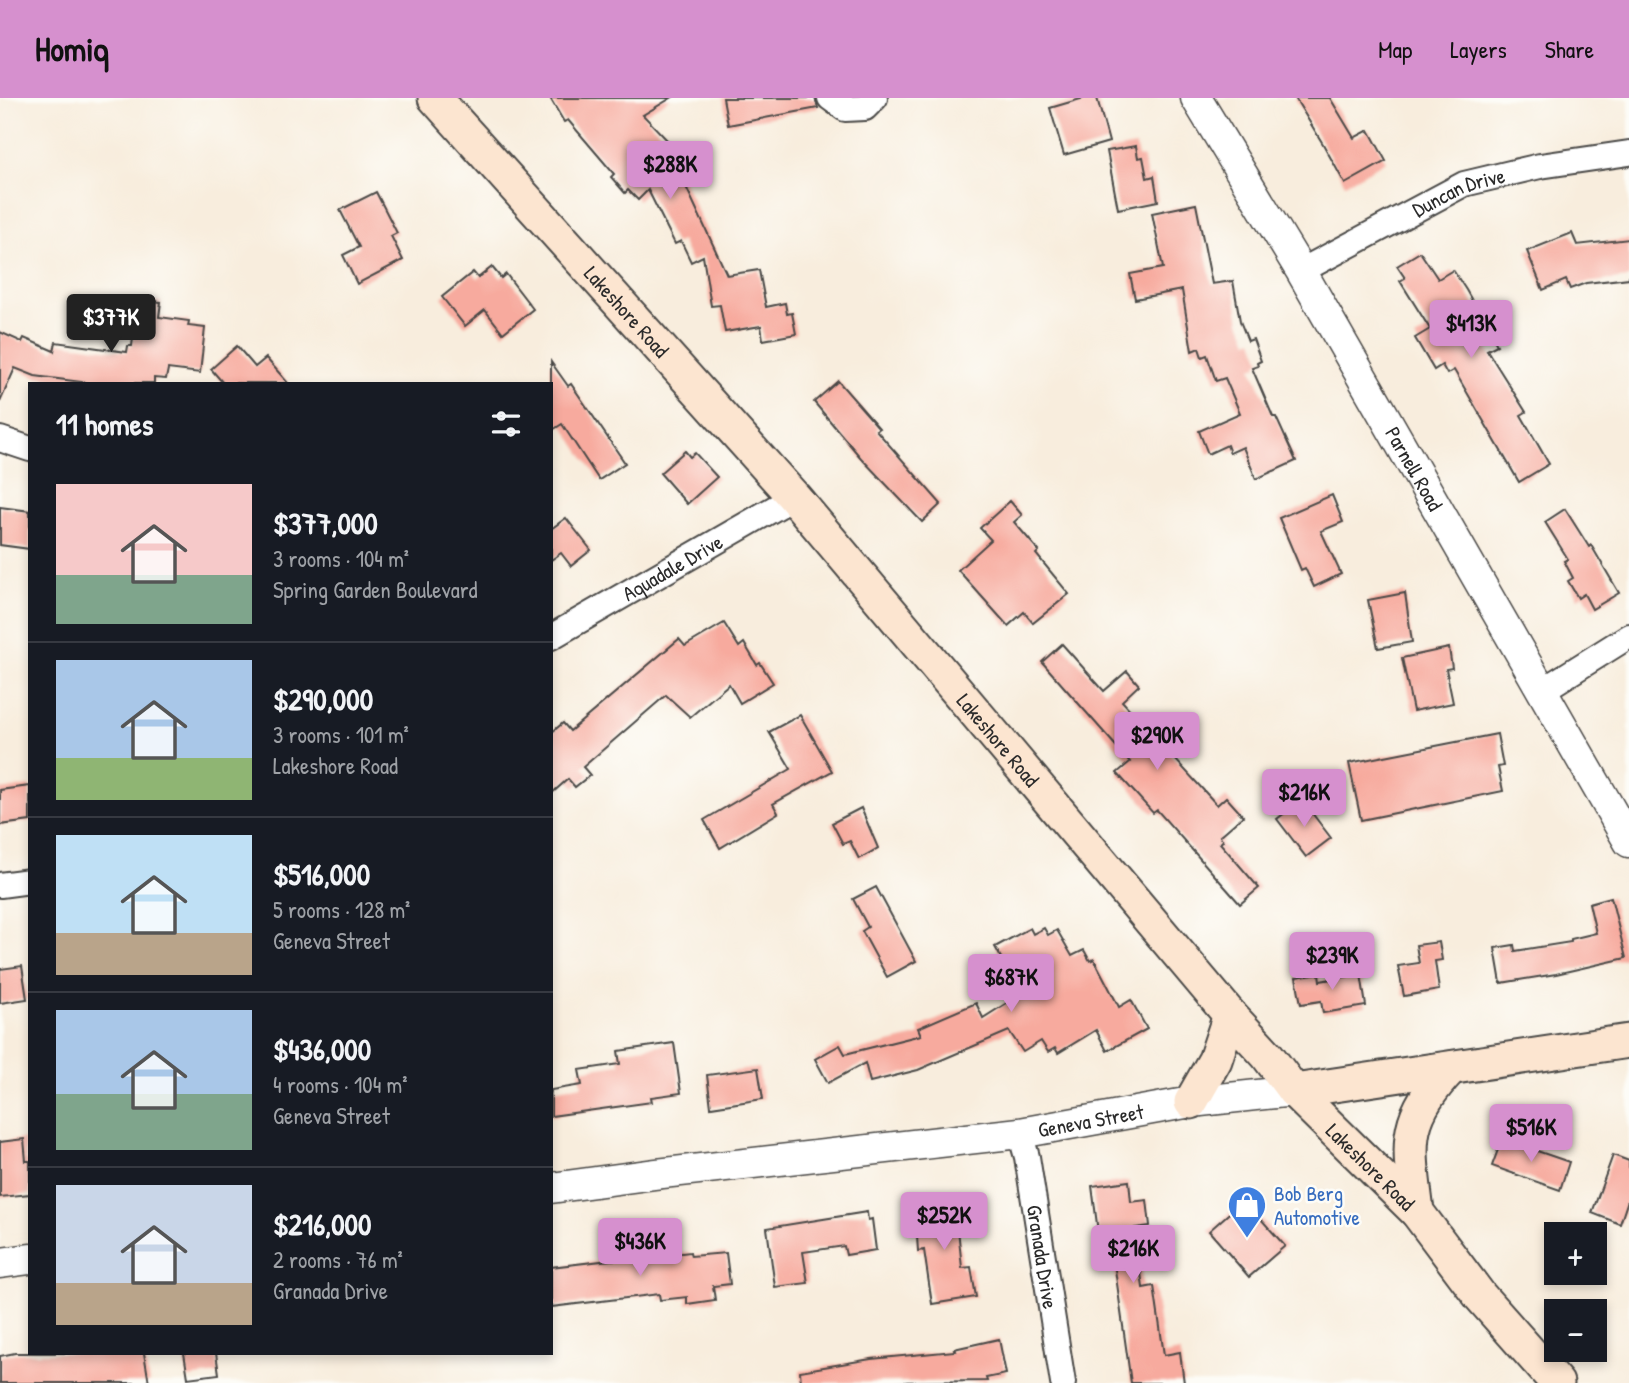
<!DOCTYPE html>
<html lang="en">
<head>
<meta charset="utf-8">
<style>
	body { margin:0; font-family:"Patrick Hand",sans-serif; background:#242831; color:#f1f3f6; height:100vh; display:flex; flex-direction:column; font-size:26px; white-space:nowrap }
	* { box-sizing:border-box; margin:0 }
	p { font-size:23px; color:#9ea1a6 }
	.icon { flex:none; width:38px; height:38px; fill:none; stroke:currentColor; stroke-width:2; stroke-linecap:round; stroke-linejoin:round }
	.map { position:relative; flex:1; overflow:hidden }
	.drawer { position:absolute; left:28px; top:284px; width:525px; height:973px; display:flex; flex-direction:column; background:#171b24; border-radius:0px; box-shadow:0 4px 10px #0003 }
	.drawer>* { flex:none }
	.controls { position:absolute; left:1544px; top:1124px; display:grid; gap:14px }
	.controls a { display:grid; place-items:center; width:63px; height:63px; border-radius:0px; background:#171b24; box-shadow:0 4px 10px #0003; font-size:35px }
	.price { position:absolute; translate:-50% -60px; padding:0 16px; border-radius:7px; background:#d690ce; color:#111; font-size:23px; line-height:46px; filter:drop-shadow(0 2px 4px #0008) }
	.price::after { content:''; position:absolute; left:50%; top:42px; width:21px; height:16px; margin-left:-10px; background:inherit; clip-path:polygon(0 0,100% 0,50% 100%) }
	.price.current { background:#222; color:#fff }
	ul { padding:0; list-style:none }
	li { display:flex; align-items:center; gap:21px; height:175px; padding:0 28px }
	li+li { border-top:2px solid #363941 }
	li span { display:grid; place-items:center; flex:none; width:196px; height:140px; border-radius:0px; color:#555 }
	li>.icon { margin-inline-start:auto }
	span .icon { width:84px; height:84px; fill:#fffc; stroke-width:1 }
	li b { font-size:30px }
	h2 { display:flex; justify-content:space-between; align-items:center; height:84px; padding:0 28px; font-size:30px }
	header { display:flex; align-items:center; gap:42px; box-sizing:border-box; height:98px; padding:0 35px; background:#d690ce; color:#111 }
	header strong { font-size:33px }
	nav { display:flex; gap:38px; margin-inline-start:auto; font-size:24px }
	.map>svg:first-child { display:block }
	.building { fill:#f7aa9e }
	.lines { fill:none; stroke-linecap:round; stroke-linejoin:round }
	.minor-casing { stroke:#4a4846; stroke-width:28 }
	.tertiary-casing { stroke:#4a4846; stroke-width:33 }
	.secondary-casing { stroke:#4a4846; stroke-width:37 }
	.minor { stroke:#fff; stroke-width:24 }
	.tertiary { stroke:#fff; stroke-width:30 }
	.secondary { stroke:#fce5d0; stroke-width:33 }
	.labels { text-anchor:middle; dominant-baseline:central; stroke-width:5; stroke-linejoin:round; paint-order:stroke }
	.street-label { font-size:21px; fill:#2b2b2b; stroke:#fdfcf7 }
	.shop-label { font-size:21px; fill:#366cbe; stroke:#fdfcf7; text-anchor:start }
</style>
</head>
<body>
<header>
<strong>Homiq</strong>
<nav><a>Map</a><a>Layers</a><a>Share</a></nav>
</header>
<div class="map">
<svg width="1629" height="1285" viewBox="0 0 1629 1285">
	<rect width="100%" height="100%" fill="#fdfcf7"/>
	<filter id="ink" filterUnits="userSpaceOnUse"><feTurbulence type="fractalNoise" baseFrequency=".0143" numOctaves="2"/><feDisplacementMap in="SourceGraphic" scale="14" xChannelSelector="R" yChannelSelector="G"/><feConvolveMatrix kernelMatrix="1 2 1 2 8 2 1 2 1" color-interpolation-filters="sRGB"/></filter>
	<filter id="wash" filterUnits="userSpaceOnUse"><feTurbulence type="fractalNoise" baseFrequency=".00686" numOctaves="4" result="noise"/><feDisplacementMap in="SourceGraphic" scale="28" xChannelSelector="R" yChannelSelector="G"/><feGaussianBlur stdDeviation="1.57" result="paint"/><feColorMatrix in="noise" values="0 0 0 0 0 0 0 0 0 0 0 0 0 0 0 0 0 1.4 0 .05"/><feComposite in="paint" operator="in"/></filter>
	<g filter="url(#wash)">
		<rect width="100%" height="100%" fill="#f8eddd"/>
		<g id="blocks">
			<g class="building">
				<path d="M550 0H671L643 17 694 70 682 80 727 177 759 172 766 209 785 205 787 216 792 215 796 236 763 242 761 228 725 234 720 207 711 208 703 158 691 164 681 143 675 146 648 92 638 102 628 92 625 95 611 79 614 76 568 22 564 24Z"/>
				<path d="M723 0H815L818 10 728 27Z"/>
				<path d="M1084 0H1097L1109 44 1064 57 1050 10Z"/>
				<path d="M1295 0H1330L1354 40 1369 32 1386 63 1345 86 1323 46Z"/>
				<path d="M1136 48 1138 60 1143 59 1147 80 1154 78 1158 103 1118 111 1107 53Z"/>
				<path d="M376 94 397 135 391 138 403 162 357 186 343 157 359 149 340 112Z"/>
				<path d="M1196 106 1212 186 1233 183 1240 223 1248 243 1253 241 1261 263 1257 265 1258 268 1252 270 1273 319H1276L1296 363 1256 381 1243 349 1230 355 1227 347 1208 356 1199 333 1240 315 1225 280 1216 283 1207 257 1202 259 1199 250 1192 253 1182 192 1135 201 1130 176 1163 170 1152 115Z"/>
				<path d="M1572 135 1577 147 1629 141V180L1586 185 1570 191 1566 182 1543 192 1527 153Z"/>
				<path d="M1420 154 1438 181 1453 172 1466 192 1497 247 1487 252 1526 314 1521 317 1549 366 1519 384 1454 272 1447 276 1442 267 1434 272 1415 240 1430 231 1400 183 1405 180 1397 168Z"/>
				<path d="M492 169 501 180 506 176 533 211 503 235 485 212 465 228 442 199 473 174 478 180Z"/>
				<path d="M138 202 161 204 159 219 189 223 188 228 205 230 200 275 168 271 166 281 154 280V285H89L35 278 15 270 0 304V234L22 244 24 240 54 253 56 244 127 254 128 248H132Z"/>
				<path d="M237 248 255 269 266 260 288 285H223L211 271Z"/>
				<path d="M551 264 568 288 571 286 625 365 599 382 562 326 551 333Z"/>
				<path d="M838 283 879 330 876 332 941 406 922 424 861 360 814 304Z"/>
				<path d="M685 353 690 359 695 355 717 379 687 406 660 375Z"/>
				<path d="M1332 397 1343 424 1321 433 1341 476 1314 489 1305 470 1301 472 1279 420Z"/>
				<path d="M1010 403 1022 417 1014 424 1039 453 1036 456 1069 496 1033 525 1024 514 1008 528 958 472 991 442 980 430Z"/>
				<path d="M0 409 30 413V451L0 447Z"/>
				<path d="M1565 411 1589 449 1591 447 1619 495 1592 511 1584 496 1578 500 1568 483 1573 480 1564 463 1568 461 1545 424Z"/>
				<path d="M566 420 591 452 571 468 561 455 551 462V431Z"/>
				<path d="M1405 495 1412 544 1378 550 1368 502Z"/>
				<path d="M724 525 739 549 744 545 757 567 760 565 773 585 740 605 729 586 690 619 666 597 583 669 590 677 575 689 568 681 551 696V635L563 625 570 633 679 541 685 548Z"/>
				<path d="M1062 546 1104 593 1127 573 1139 587 1122 603 1217 707 1226 699 1243 718 1220 738 1223 743 1220 745 1259 790 1240 806 1157 712 1153 715 1117 675 1130 664 1042 564Z"/>
				<path d="M1449 550 1452 570 1446 571 1453 605 1413 613 1402 560Z"/>
				<path d="M800 617 832 673 773 706 778 715 720 750 704 722 791 671 769 634Z"/>
				<path d="M1497 636 1503 668 1498 669 1503 693 1361 722 1349 665Z"/>
				<path d="M30 688V723L0 727V692Z"/>
				<path d="M1302 702 1331 740 1306 759 1277 721Z"/>
				<path d="M861 710 878 750 859 761 850 743 843 746 832 725Z"/>
				<path d="M876 789 916 863 887 879 862 833 868 829 853 801Z"/>
				<path d="M1611 799 1626 860 1556 876 1501 885 1495 850 1514 847 1515 853 1571 844V841L1596 835 1589 805Z"/>
				<path d="M1030 830 1033 836 1044 830 1048 837 1057 832 1072 858 1084 852 1090 863 1094 861 1119 909 1131 902 1147 931 1107 953 1096 932 1058 955 1055 950 1048 954 1041 943 1023 954 1009 933 918 972 870 984 865 965 828 985 815 961 840 947 845 956 921 937 918 930 976 905 983 920 1021 896 995 849Z"/>
				<path d="M1439 844 1442 862 1435 863 1439 892 1404 898 1398 868 1419 865 1416 847Z"/>
				<path d="M22 868 27 901 0 905V871Z"/>
				<path d="M1319 875 1320 883 1361 876 1366 908 1323 915 1321 903 1301 906 1296 879Z"/>
				<path d="M674 945 681 995 651 999 652 1004 551 1018V992L582 987 579 972 620 966 618 953Z"/>
				<path d="M758 970 763 1001 711 1009 707 977Z"/>
				<path d="M24 1041 26 1063H30V1096L0 1099V1044Z"/>
				<path d="M1502 1041 1569 1064 1560 1092 1492 1068Z"/>
				<path d="M1613 1057 1629 1063V1099L1620 1126 1592 1115Z"/>
				<path d="M1129 1083 1131 1104 1147 1102 1150 1128 1135 1130 1143 1190 1154 1188 1164 1257 1180 1254 1184 1285H1131L1114 1164 1102 1165 1092 1088Z"/>
				<path d="M1244 1102 1285 1148 1249 1179 1209 1133Z"/>
				<path d="M963 1104 966 1130 958 1131 962 1170 971 1169 976 1199 932 1206 924 1152 918 1153 915 1109Z"/>
				<path d="M867 1114 868 1122 872 1121 876 1152 846 1157 844 1148 803 1154 808 1185 775 1189 767 1130Z"/>
				<path d="M638 1149 639 1160 690 1154 691 1158 726 1155 730 1186 713 1188 715 1202 687 1206V1199L660 1202 659 1196 551 1209V1169L618 1161 617 1151Z"/>
				<path d="M999 1241 1006 1276 986 1280 987 1283 801 1285 800 1273 871 1261 955 1253 954 1251Z"/>
				<path d="M15 1255H144L149 1285H0V1258Z"/>
				<path d="M184 1255H216L219 1276 188 1280Z"/>
			</g>
		</g>
	</g>
	<g filter="url(#ink)">
		<use href="#blocks" fill-opacity="0" stroke="#4a4846" stroke-width="2"/>
		<g class="lines">
			<g class="minor-casing">
				<g id="minor">
					<path d="M830 0 845 11 865 10 875 0"/>
					<path id="s1" d="M1301 173 1464 86 1540 68 1629 55"/>
					<path d="M0 341 30 351"/>
					<path id="s2" d="M551 539 794 399"/>
					<path d="M1543 592 1629 538"/>
					<path d="M0 787 30 783"/>
					<path id="s3" d="M1020 1035 1027 1059 1063 1285"/>
				</g>
			</g>
			<g class="tertiary-casing">
				<g id="tertiary">
					<path id="s4" d="M1196 0 1301 173 1629 744"/>
					<path id="s5" d="M551 1090 655 1076 1020 1035 1191 1004 1294 993"/>
					<path d="M0 1165 30 1161"/>
				</g>
			</g>
			<g class="secondary-casing">
				<g id="secondary">
					<path id="s6" d="M435 0 794 399 1230 917 1267 957 1294 993 1417 1114 1480 1198 1557 1285"/>
					<path d="M1294 993 1629 943"/>
					<path d="M1191 1004 1215 962 1230 917"/>
					<path d="M1417 1114C1409 1047 1401 1022 1451 970"/>
				</g>
			</g>
			<use href="#minor" class="minor"/>
			<use href="#tertiary" class="tertiary"/>
			<use href="#secondary" class="secondary"/>
		</g>
	</g>
	<defs>
		<g id="shop-pin" transform="scale(2.0125)"><path d="M0 17L-7.5 6A9.5 9.5 0 1 1 7.5 6Z" fill="#3f7fe0" stroke="#fdfcf7"/><path d="M-5-2.5h2.3a2.7 3.5 0 0 1 5.4 0H5L5.5 6h-11ZM-1.5-2.5h3a1.5 2.3 0 0 0-3 0Z" fill="#fff"/></g>
	</defs>
	<g fill-rule="evenodd">
		<use href="#shop-pin" x="1247" y="1107"/>
	</g>
	<g class="labels">
		<g class="street-label">
			<text stroke="none"><textPath href="#s1" startOffset="177">Duncan Drive</textPath></text>
			<text stroke="none"><textPath href="#s6" startOffset="287">Lakeshore Road</textPath></text>
			<text stroke="none"><textPath href="#s4" startOffset="430">Parnell Road</textPath></text>
			<text stroke="none"><textPath href="#s2" startOffset="140">Aquadale Drive</textPath></text>
			<text stroke="none"><textPath href="#s6" startOffset="854">Lakeshore Road</textPath></text>
			<text stroke="none"><textPath href="#s5" startOffset="544">Geneva Street</textPath></text>
			<text stroke="none"><textPath href="#s6" startOffset="1421">Lakeshore Road</textPath></text>
			<text stroke="none"><textPath href="#s3" startOffset="126">Granada Drive</textPath></text>
		</g>
		<g class="shop-label">
			<text x="1274" y="1095">Bob Berg<tspan x="1274" dy="24">Automotive</tspan></text>
		</g>
	</g>
</svg>
<div class="controls">
<a>+</a>
<a>−</a>
</div>
<b class="price" style="left:670px;top:103px">$288K</b>
<b class="price current" style="left:111px;top:256px">$377K</b>
<b class="price" style="left:1471px;top:262px">$413K</b>
<b class="price" style="left:1157px;top:674px">$290K</b>
<b class="price" style="left:1304px;top:731px">$216K</b>
<b class="price" style="left:1332px;top:894px">$239K</b>
<b class="price" style="left:1011px;top:916px">$687K</b>
<b class="price" style="left:1531px;top:1066px">$516K</b>
<b class="price" style="left:944px;top:1154px">$252K</b>
<b class="price" style="left:640px;top:1180px">$436K</b>
<b class="price" style="left:1133px;top:1187px">$216K</b>
<section class="drawer">
<h2>11 homes<svg class="icon" aria-label="filters" viewBox="0 0 24 24"><path d="M4 7h16M4 17h16"/><circle cx="9" cy="7" r="2"/><circle cx="15" cy="17" r="2"/></svg></h2>
<ul>
<li><span style="background:linear-gradient(#f6c9c9 65%,#7fa58c 0)"><svg class="icon" aria-label="home" viewBox="0 0 24 24"><path d="M3 11l9-7 9 7M6 9v11h12V9"/></svg></span><div><b>$377,000</b><p>3 rooms · 104 m²</p><p>Spring Garden Boulevard</p></div></li>
<li><span style="background:linear-gradient(#a9c7e8 70%,#8fb573 0)"><svg class="icon" aria-label="home" viewBox="0 0 24 24"><path d="M3 11l9-7 9 7M6 9v11h12V9"/></svg></span><div><b>$290,000</b><p>3 rooms · 101 m²</p><p>Lakeshore Road</p></div></li>
<li><span style="background:linear-gradient(#bfe0f5 70%,#b9a48a 0)"><svg class="icon" aria-label="home" viewBox="0 0 24 24"><path d="M3 11l9-7 9 7M6 9v11h12V9"/></svg></span><div><b>$516,000</b><p>5 rooms · 128 m²</p><p>Geneva Street</p></div></li>
<li><span style="background:linear-gradient(#a9c7e8 60%,#7fa58c 0)"><svg class="icon" aria-label="home" viewBox="0 0 24 24"><path d="M3 11l9-7 9 7M6 9v11h12V9"/></svg></span><div><b>$436,000</b><p>4 rooms · 104 m²</p><p>Geneva Street</p></div></li>
<li><span style="background:linear-gradient(#c9d6e8 70%,#b9a48a 0)"><svg class="icon" aria-label="home" viewBox="0 0 24 24"><path d="M3 11l9-7 9 7M6 9v11h12V9"/></svg></span><div><b>$216,000</b><p>2 rooms · 76 m²</p><p>Granada Drive</p></div></li>
</ul>
</section>
</div>
</body>
</html>
